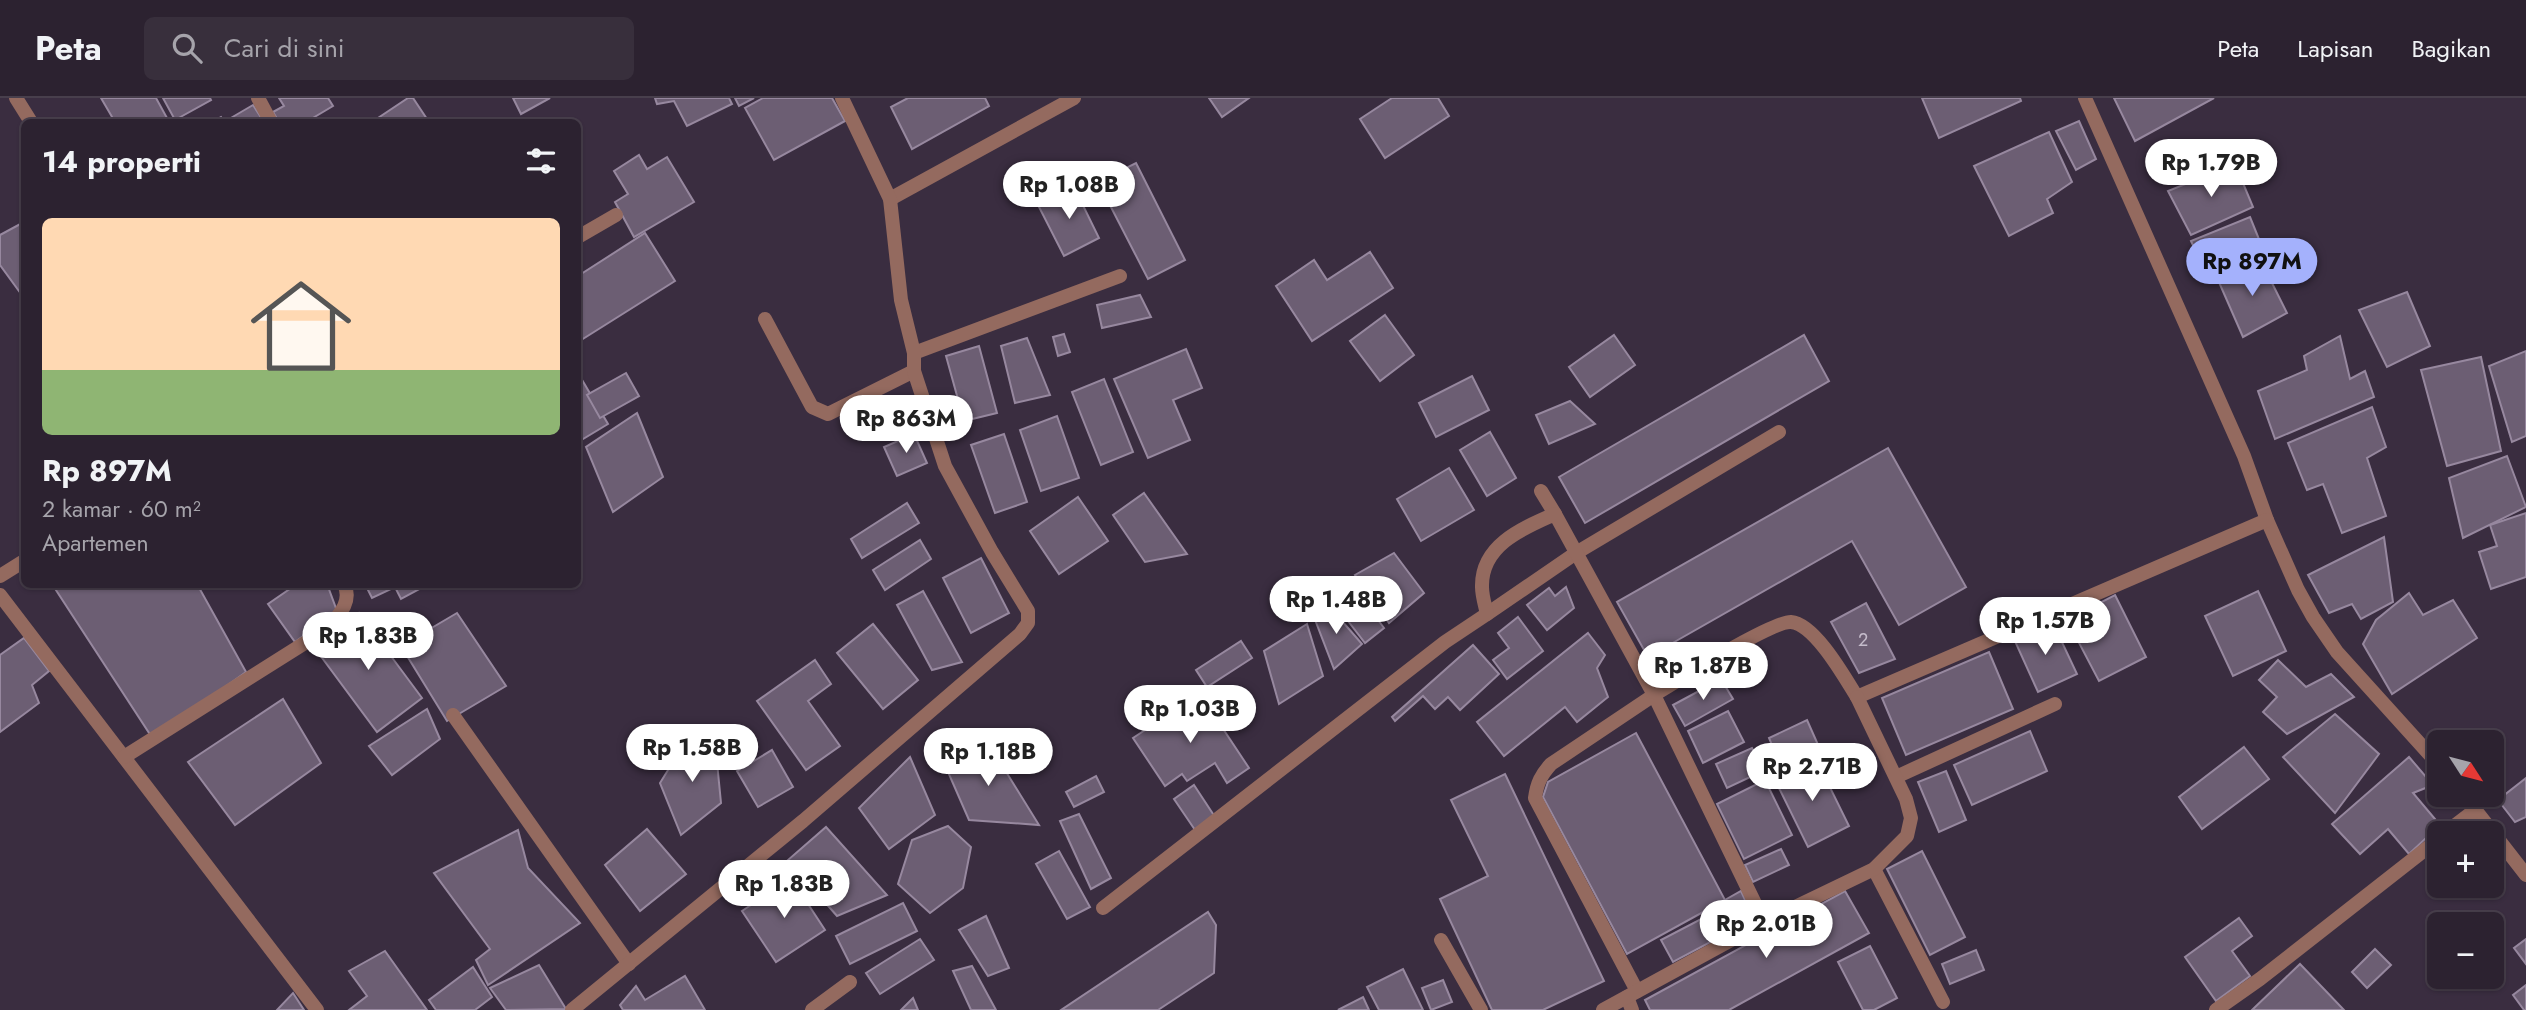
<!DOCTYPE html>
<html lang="id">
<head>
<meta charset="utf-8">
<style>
	body { margin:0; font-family:Jost,sans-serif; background:#382f3c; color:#f1f3f6; height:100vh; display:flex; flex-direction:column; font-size:26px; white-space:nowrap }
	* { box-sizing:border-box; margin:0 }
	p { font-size:23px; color:#a6a4ab }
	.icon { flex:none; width:38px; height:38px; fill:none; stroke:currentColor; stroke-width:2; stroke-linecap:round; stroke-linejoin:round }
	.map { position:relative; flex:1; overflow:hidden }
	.drawer { position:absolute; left:21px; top:21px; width:560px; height:469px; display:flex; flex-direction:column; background:#2c2230; border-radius:10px; box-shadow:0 2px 5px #0004,0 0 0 2px #483f4c }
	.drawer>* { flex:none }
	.needle { width:46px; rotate:126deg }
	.fabs { position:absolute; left:2427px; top:632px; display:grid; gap:14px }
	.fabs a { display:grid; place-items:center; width:77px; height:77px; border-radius:10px; background:#2c2230; box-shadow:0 2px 5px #0004,0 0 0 2px #483f4c; font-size:35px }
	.price { position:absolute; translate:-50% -60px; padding:0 16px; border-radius:24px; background:#fff; color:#222; font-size:23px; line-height:46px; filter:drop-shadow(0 2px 4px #0008) }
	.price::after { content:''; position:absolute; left:50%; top:42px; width:21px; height:16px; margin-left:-10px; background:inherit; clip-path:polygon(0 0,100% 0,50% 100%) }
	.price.current { background:#a4b1fc; color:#111 }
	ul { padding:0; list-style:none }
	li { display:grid; align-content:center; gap:14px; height:371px; padding:0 21px }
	li span { display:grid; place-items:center; height:217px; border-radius:10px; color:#555 }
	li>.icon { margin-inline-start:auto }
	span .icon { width:126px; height:126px; fill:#fffc; stroke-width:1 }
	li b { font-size:30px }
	h2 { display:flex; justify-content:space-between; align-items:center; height:84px; padding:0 21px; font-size:30px }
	header { display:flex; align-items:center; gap:42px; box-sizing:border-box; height:98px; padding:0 35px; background:#2c2230; border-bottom:2px solid #483f4c }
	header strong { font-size:33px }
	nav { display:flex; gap:38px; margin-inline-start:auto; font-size:24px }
	.search { width:490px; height:63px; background:#382f3c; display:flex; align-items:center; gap:18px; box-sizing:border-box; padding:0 24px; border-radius:10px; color:#a6a4ab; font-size:26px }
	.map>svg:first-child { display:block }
	.building { fill:#6c5e73; stroke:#97889f; stroke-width:2 }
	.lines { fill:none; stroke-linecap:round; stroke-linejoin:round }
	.street { stroke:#946a5f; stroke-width:14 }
	.labels { text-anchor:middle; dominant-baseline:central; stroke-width:7; stroke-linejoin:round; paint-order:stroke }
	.number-label { font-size:18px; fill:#c5bccb }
</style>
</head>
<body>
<header>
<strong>Peta</strong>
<div class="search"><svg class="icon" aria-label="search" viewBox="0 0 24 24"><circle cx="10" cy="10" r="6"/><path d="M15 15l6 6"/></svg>Cari di sini</div>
<nav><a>Peta</a><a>Lapisan</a><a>Bagikan</a></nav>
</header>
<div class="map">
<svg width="2526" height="912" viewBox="0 0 2526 912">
	<rect width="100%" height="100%" fill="#3a2d40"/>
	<g class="building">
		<path d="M101 0H156L167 20 159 24H115Z"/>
		<path d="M163 0H210L211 2 175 22Z"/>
		<path d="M279 0H328L333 8 306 24H279L273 14 284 8Z"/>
		<path d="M408 0H413L429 24H372Z"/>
		<path d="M513 0H550L521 16Z"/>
		<path d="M655 0H729L732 6 687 28 674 3 657 6Z"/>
		<path d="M735 0H754L739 8Z"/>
		<path d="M763 0H832L845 23 774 62 745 10Z"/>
		<path d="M908 0H985L989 8 912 51 891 9Z"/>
		<path d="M1209 0H1249L1222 19Z"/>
		<path d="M1392 0H1438L1449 18 1385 60 1360 21Z"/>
		<path d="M1922 0H2020L2021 3 1939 40Z"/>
		<path d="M2114 0H2214L2135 43Z"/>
		<path d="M253 7 264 24H212L221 19 224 24Z"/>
		<path d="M2079 23 2096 61 2076 72 2056 33Z"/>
		<path d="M2049 34 2072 84 2047 101 2053 115 2009 138 1974 68Z"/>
		<path d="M639 57 647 71 667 59 694 104 634 139 615 104 628 96 614 73Z"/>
		<path d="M1136 65 1185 162 1148 181 1098 84Z"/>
		<path d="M2235 66 2253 109 2191 137 2168 93Z"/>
		<path d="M1074 89 1099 140 1064 158 1038 107Z"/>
		<path d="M2250 119 2265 156 2210 184 2191 143Z"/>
		<path d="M24 124V200L0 167V137Z"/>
		<path d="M645 135 675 183 578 244V178Z"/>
		<path d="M1370 154 1393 190 1312 243 1276 188 1314 162 1327 182Z"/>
		<path d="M2260 161 2287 215 2243 239 2218 182Z"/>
		<path d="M2407 194 2430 248 2387 269 2359 212Z"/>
		<path d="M1140 197 1151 219 1102 230 1097 207Z"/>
		<path d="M1385 217 1414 257 1380 283 1350 243Z"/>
		<path d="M1064 236 1070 254 1058 258 1053 239Z"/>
		<path d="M1614 237 1635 267 1590 299 1569 269Z"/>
		<path d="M1804 237 1829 283 1585 425 1559 379Z"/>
		<path d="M2340 238 2350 281 2365 273 2374 299 2275 341 2258 293 2307 272 2304 258Z"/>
		<path d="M1027 240 1050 297 1015 305 1001 248Z"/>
		<path d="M979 248 997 315 964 323 946 258Z"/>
		<path d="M1186 251 1202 290 1173 302 1190 342 1148 360 1114 281Z"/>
		<path d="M2526 253V338L2512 344 2489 268Z"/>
		<path d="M2481 259 2501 353 2447 368 2421 272Z"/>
		<path d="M578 275 608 326 578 344Z"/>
		<path d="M626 275 639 298 600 320 587 297Z"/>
		<path d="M1472 278 1489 312 1436 339 1419 305Z"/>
		<path d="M1104 281 1133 354 1101 367 1072 294Z"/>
		<path d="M1570 303 1595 326 1549 346 1536 317Z"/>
		<path d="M2372 309 2386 349 2367 360 2386 418 2342 435 2323 386 2307 392 2288 345Z"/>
		<path d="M637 315 663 379 613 414 586 349Z"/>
		<path d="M1057 318 1079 380 1041 393 1020 332Z"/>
		<path d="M1490 334 1516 380 1487 398 1460 352Z"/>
		<path d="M914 336 927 365 897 378 884 349Z"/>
		<path d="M1004 336 1027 404 995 415 971 347Z"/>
		<path d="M1888 350 1966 489 1899 527 1852 443 1648 559 1617 504Z"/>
		<path d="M2507 358 2526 409 2463 440 2449 380Z"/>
		<path d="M1449 370 1474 412 1421 443 1397 401Z"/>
		<path d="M1144 395 1187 456 1145 464 1113 417Z"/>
		<path d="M1078 399 1108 443 1059 476 1030 433Z"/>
		<path d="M907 405 919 425 862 460 851 441Z"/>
		<path d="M2526 415V479L2491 491 2479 454 2497 448 2490 427Z"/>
		<path d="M2384 439 2393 504 2361 521 2352 506 2329 515 2308 477Z"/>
		<path d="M920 442 931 461 885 492 873 472Z"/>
		<path d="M1394 455 1424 495 1389 525 1355 477Z"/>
		<path d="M981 460 1009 515 971 535 943 480Z"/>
		<path d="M52 486H197L246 574 153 641Z"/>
		<path d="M297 486H327L337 513 295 544 268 506Z"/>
		<path d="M365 486H427V487L401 501 395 489 372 500Z"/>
		<path d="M1566 489 1574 510 1547 532 1527 507 1549 490 1555 498Z"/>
		<path d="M1355 491 1384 530 1365 545 1335 506Z"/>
		<path d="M923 493 962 564 932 572 897 507Z"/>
		<path d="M2258 493 2286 553 2233 578 2205 518Z"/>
		<path d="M2409 495 2423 517 2453 502 2477 540 2392 596 2363 546 2376 522Z"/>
		<path d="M2115 497 2146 559 2099 583 2067 522Z"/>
		<path d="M1866 505 1895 561 1859 575 1831 524Z"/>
		<path d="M1328 507 1362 546 1334 571 1314 519Z"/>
		<path d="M359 515 422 600 377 634 314 549Z"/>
		<path d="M457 515 506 588 447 623 401 548Z"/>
		<path d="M1518 519 1543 553 1507 581 1493 562 1509 550 1498 535Z"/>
		<path d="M2052 523 2077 576 2038 594 2014 541Z"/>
		<path d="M873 526 918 582 883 611 837 555Z"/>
		<path d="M1307 526 1323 578 1279 606 1264 553Z"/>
		<path d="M1588 535 1605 557 1597 570 1608 599 1577 624 1565 609 1504 658 1477 624Z"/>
		<path d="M24 540 49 573 32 587 39 605 0 634V557Z"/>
		<path d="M1241 543 1252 560 1207 589 1196 572Z"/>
		<path d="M1473 547 1499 576 1460 612 1448 599 1435 611 1423 598 1395 623 1392 619Z"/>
		<path d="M1989 554 2013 611 1906 657 1882 600Z"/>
		<path d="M815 562 831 586 808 603 840 648 806 672 757 603Z"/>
		<path d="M2278 562 2306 589 2331 576 2354 599 2287 636 2263 614 2277 599 2259 582Z"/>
		<path d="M1721 581 1733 601 1685 628 1673 607Z"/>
		<path d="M1200 596 1249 670 1227 685 1215 665 1187 683 1182 676 1165 688 1133 640Z"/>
		<path d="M283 601 321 665 235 727 188 664Z"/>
		<path d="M427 611 440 641 392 677 369 648Z"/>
		<path d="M1728 613 1744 644 1703 665 1688 633Z"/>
		<path d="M2335 616 2379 656 2335 715 2283 659Z"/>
		<path d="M1807 622 1819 649 1780 666 1769 640Z"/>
		<path d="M2030 633 2047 673 1972 707 1954 667Z"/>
		<path d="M691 635 716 654 721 705 681 737 660 685Z"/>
		<path d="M982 635 1039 727 969 722 948 674Z"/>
		<path d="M1636 635 1725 802 1627 856 1543 699 1548 684Z"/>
		<path d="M2244 649 2269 681 2202 731 2179 699Z"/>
		<path d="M1752 650 1763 673 1727 690 1716 666Z"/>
		<path d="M772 652 793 689 758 709 737 673Z"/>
		<path d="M910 659 935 717 889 751 859 710Z"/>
		<path d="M2409 659 2433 687 2413 695 2440 727 2409 756 2388 731 2360 756 2332 726Z"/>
		<path d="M1816 661 1849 728 1808 749 1775 682Z"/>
		<path d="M1946 673 1966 722 1939 734 1918 684Z"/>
		<path d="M1505 676 1604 883 1543 912H1492L1440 801 1488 778 1451 702Z"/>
		<path d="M1096 678 1104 694 1074 709 1066 694Z"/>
		<path d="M2526 680V719L2515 724 2498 702Z"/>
		<path d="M1765 682 1792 737 1744 761 1717 706Z"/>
		<path d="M1194 687 1215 719 1195 732 1174 701Z"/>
		<path d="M1079 716 1111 780 1091 791 1060 723Z"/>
		<path d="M948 728 971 749 963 790 930 815 898 786 912 742Z"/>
		<path d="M826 729 887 797 837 818 788 762Z"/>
		<path d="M647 731 686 776 640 813 605 767Z"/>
		<path d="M518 732 528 770 580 825 488 887 476 862 490 851 434 775Z"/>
		<path d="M1781 751 1789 767 1753 784 1745 767Z"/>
		<path d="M1059 753 1090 809 1067 821 1036 766Z"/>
		<path d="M1922 753 1965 839 1930 857 1887 771Z"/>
		<path d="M2440 764V788H2454L2445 794 2428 774Z"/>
		<path d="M791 780 825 832 776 864 742 813Z"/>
		<path d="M1741 793 1754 822 1737 830 1726 808 1725 802Z"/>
		<path d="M1845 793 1869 835 1729 912H1650L1645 902Z"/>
		<path d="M903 805 917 833 850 866 836 838Z"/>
		<path d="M1726 808 1737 830 1673 864 1661 842Z"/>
		<path d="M1208 814 1216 827 1214 875 1158 912H1061Z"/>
		<path d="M986 818 1009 870 988 878 959 832Z"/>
		<path d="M2239 820 2252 838 2232 853 2250 878 2216 903 2185 859Z"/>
		<path d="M920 841 934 862 880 896 866 875Z"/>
		<path d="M2526 841V866L2514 850Z"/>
		<path d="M1870 848 1897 900 1874 912H1863L1838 864Z"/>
		<path d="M2375 851 2391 867 2367 890 2352 874Z"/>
		<path d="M1976 852 1984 872 1950 886 1942 866Z"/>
		<path d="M385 853 427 912H349L367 898 349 873Z"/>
		<path d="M2300 866 2344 912H2252Z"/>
		<path d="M539 867 566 911 506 912 490 890Z"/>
		<path d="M972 868 996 912H971L953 873Z"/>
		<path d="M473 869 492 899 475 912H436L429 902Z"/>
		<path d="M1403 871 1423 912H1379L1367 889Z"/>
		<path d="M685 878 705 912H623L620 907 636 888 645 902Z"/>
		<path d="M1443 882 1452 904 1431 912 1422 890Z"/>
		<path d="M2526 887V912H2524L2513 897Z"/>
		<path d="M293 895 304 912H277Z"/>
		<path d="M1363 899 1369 912H1338Z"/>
		<path d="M913 900 918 912H901Z"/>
	</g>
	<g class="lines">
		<g class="street">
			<path d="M16 0 31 24"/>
			<path d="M258 0 271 24"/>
			<path d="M2085 0 2244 358 2267 422 2298 492 2313 519 2337 554 2440 668"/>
			<path d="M890 101 1074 0"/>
			<path d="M578 139 616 117"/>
			<path d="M765 221 812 309 828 316 914 273"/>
			<path d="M914 255 1120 178"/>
			<path d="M1541 393 1555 416"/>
			<path d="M0 478 24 463"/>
			<path d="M0 497 317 912"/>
			<path d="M1487 516 1576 455 1779 334"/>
			<path d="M453 617 629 866"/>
			<path d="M124 659 327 531C338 518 353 504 344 486"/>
			<path d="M1896 679 2055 606"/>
			<path d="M2463 696 2526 777"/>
			<path d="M2445 735 2475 712"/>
			<path d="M1874 771 1943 904"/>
			<path d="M1103 810 1445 544 1487 516C1485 507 1482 498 1482 489 1481 447 1523 430 1555 416L1654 597C1675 584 1772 523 1791 524 1815 526 1845 580 1857 599L2267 422"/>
			<path d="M1441 842 1481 912"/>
			<path d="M1637 893 1535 700C1537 685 1541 677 1551 666L1654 597 1764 824"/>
			<path d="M1627 899 1632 912"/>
			<path d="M572 912 803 723 1020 536 1028 525V513L992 454 945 368 914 273V255L901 202 890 101 842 0"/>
			<path d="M812 912 850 884"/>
			<path d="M1603 912 1764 824 1874 771 1907 738 1911 720 1906 701 1857 599"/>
			<path d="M2216 912 2260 881 2440 740"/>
		</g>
	</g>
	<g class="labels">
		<g class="number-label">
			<text x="1863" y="542">2</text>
		</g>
	</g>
</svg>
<div class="fabs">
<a><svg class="needle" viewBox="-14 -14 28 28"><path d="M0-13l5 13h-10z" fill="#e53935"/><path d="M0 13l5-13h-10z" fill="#a6a4ab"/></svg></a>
<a>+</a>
<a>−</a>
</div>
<b class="price" style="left:2211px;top:101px">Rp 1.79B</b>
<b class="price" style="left:1069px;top:123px">Rp 1.08B</b>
<b class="price current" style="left:2252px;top:200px">Rp 897M</b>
<b class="price" style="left:906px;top:357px">Rp 863M</b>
<b class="price" style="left:1336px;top:538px">Rp 1.48B</b>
<b class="price" style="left:2045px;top:559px">Rp 1.57B</b>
<b class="price" style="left:368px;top:574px">Rp 1.83B</b>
<b class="price" style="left:1703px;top:604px">Rp 1.87B</b>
<b class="price" style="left:1190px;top:647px">Rp 1.03B</b>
<b class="price" style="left:692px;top:686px">Rp 1.58B</b>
<b class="price" style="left:988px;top:690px">Rp 1.18B</b>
<b class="price" style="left:1812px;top:705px">Rp 2.71B</b>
<b class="price" style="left:784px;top:822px">Rp 1.83B</b>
<b class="price" style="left:1766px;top:862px">Rp 2.01B</b>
<section class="drawer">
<h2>14 properti<svg class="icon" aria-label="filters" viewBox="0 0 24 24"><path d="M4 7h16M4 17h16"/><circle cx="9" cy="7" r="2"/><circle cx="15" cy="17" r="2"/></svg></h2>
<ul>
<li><span style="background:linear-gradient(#ffd9b3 70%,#8fb573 0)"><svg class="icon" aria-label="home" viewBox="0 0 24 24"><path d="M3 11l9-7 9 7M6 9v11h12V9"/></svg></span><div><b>Rp 897M</b><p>2 kamar · 60 m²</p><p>Apartemen</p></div></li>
</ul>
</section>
</div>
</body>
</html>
